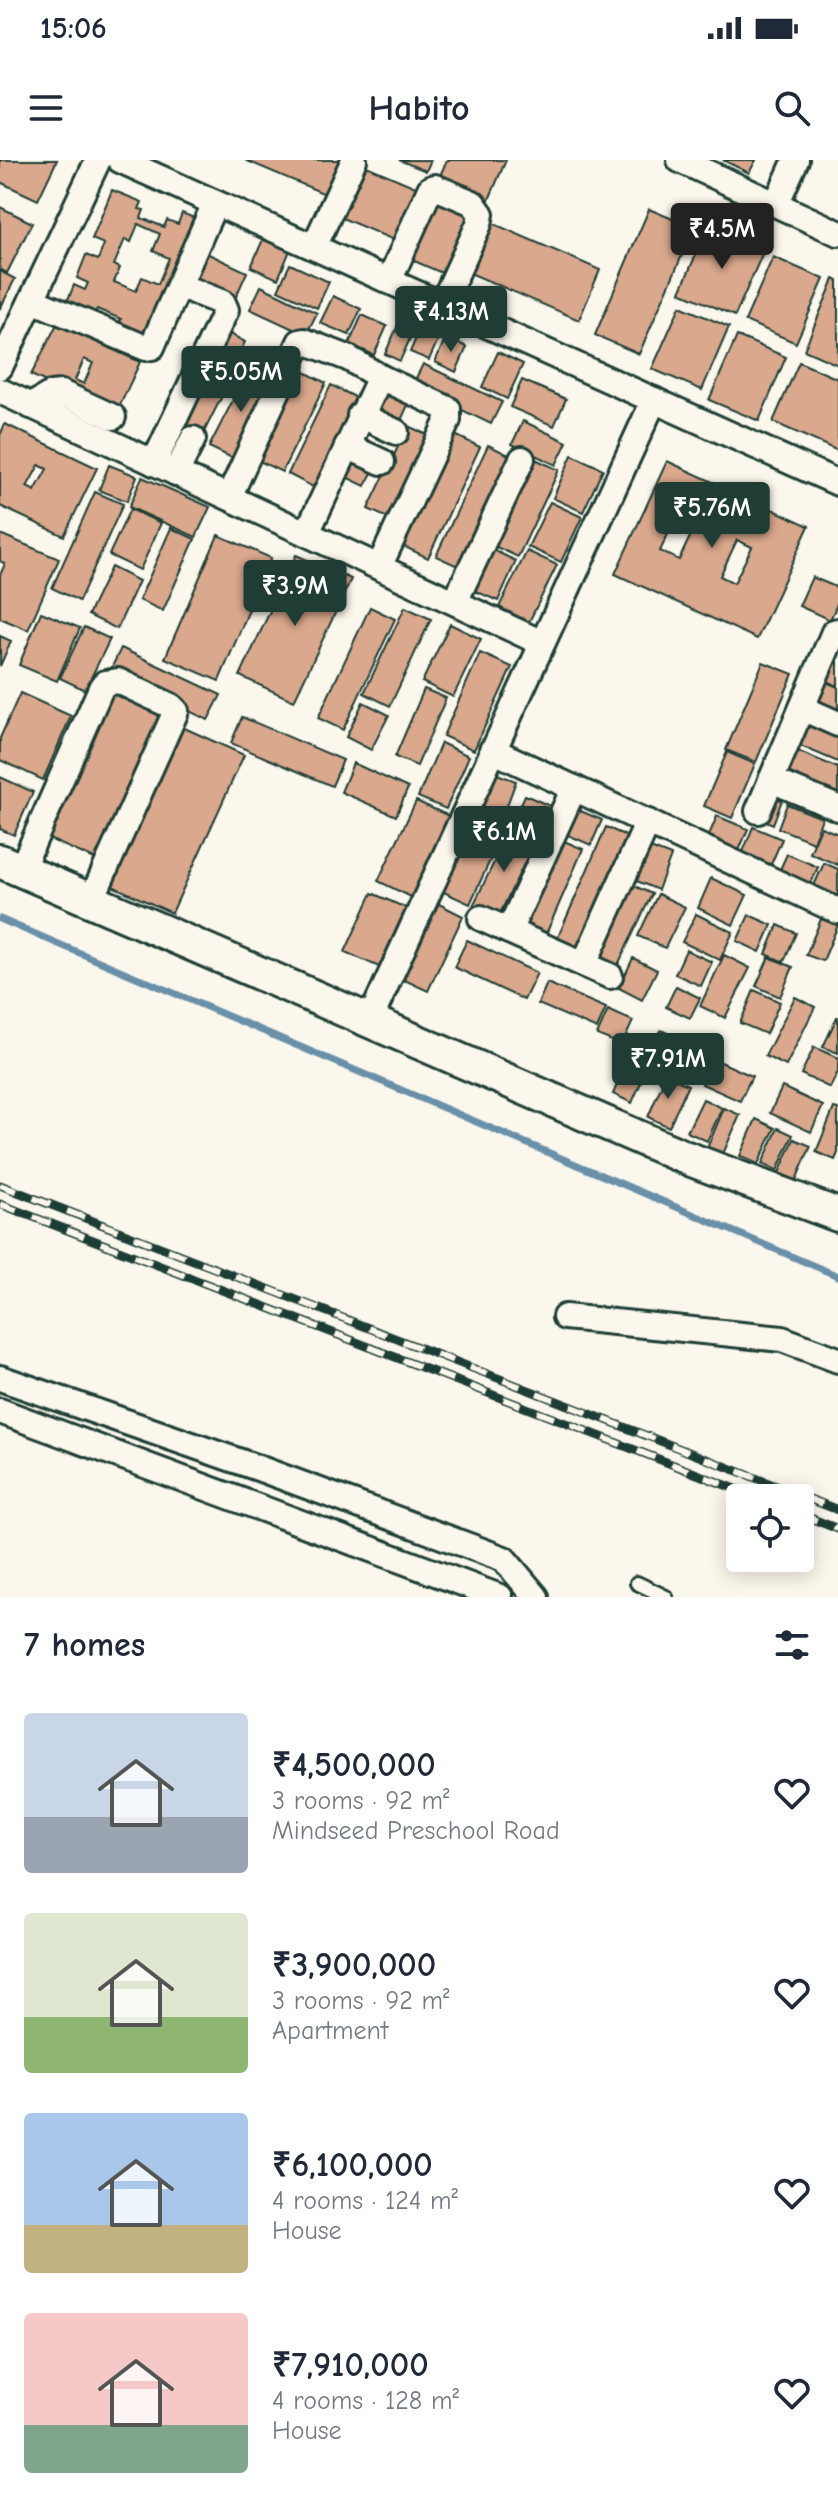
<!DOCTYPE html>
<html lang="en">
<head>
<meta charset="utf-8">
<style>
	body { margin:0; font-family:"Comic Neue",sans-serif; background:#f2f2f3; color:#1f2937; height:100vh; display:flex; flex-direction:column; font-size:30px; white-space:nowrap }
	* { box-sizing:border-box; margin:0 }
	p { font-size:26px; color:#747a83 }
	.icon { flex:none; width:44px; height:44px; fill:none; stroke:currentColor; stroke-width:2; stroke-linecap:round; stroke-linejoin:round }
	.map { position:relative; height:1437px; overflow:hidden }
	.side { display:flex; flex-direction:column; background:#fff; flex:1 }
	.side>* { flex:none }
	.fabs { position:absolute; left:726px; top:1324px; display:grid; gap:16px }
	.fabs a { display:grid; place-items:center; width:88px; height:88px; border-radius:8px; background:#fff; box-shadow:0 4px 20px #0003; font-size:40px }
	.price { position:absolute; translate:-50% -68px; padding:0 18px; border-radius:8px; background:#1f3d34; color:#fff; font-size:26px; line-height:52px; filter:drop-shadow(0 2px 4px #0008) }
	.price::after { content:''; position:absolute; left:50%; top:48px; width:24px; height:18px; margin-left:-12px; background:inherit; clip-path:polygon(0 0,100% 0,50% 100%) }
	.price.current { background:#222; color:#fff }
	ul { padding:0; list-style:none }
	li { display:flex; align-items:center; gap:24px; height:200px; padding:0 24px }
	li span { display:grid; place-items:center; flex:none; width:224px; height:160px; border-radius:8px; color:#555 }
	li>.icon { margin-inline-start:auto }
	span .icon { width:96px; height:96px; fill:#fffc; stroke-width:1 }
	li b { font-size:34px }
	h2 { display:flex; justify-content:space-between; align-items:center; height:96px; padding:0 24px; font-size:34px }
	.status { display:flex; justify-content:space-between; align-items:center; height:56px; padding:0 40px; background:#fff; direction:ltr }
	.status svg { height:22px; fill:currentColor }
	header { display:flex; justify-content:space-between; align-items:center; height:104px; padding:0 24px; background:#fff; font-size:36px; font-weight:700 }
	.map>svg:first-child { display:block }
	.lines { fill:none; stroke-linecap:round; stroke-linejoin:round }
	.stream { stroke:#6990a8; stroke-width:7 }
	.building { fill:#daa88d; stroke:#1f3d34; stroke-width:2; fill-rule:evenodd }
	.service-casing { stroke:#1f3d34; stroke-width:18 }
	.minor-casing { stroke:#1f3d34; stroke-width:30 }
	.tertiary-casing { stroke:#1f3d34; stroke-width:38 }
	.service { stroke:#fbf7ec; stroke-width:12 }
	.minor { stroke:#fbf7ec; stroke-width:24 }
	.tertiary { stroke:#fbf7ec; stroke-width:32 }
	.rail-casing { stroke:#1f3d34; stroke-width:9 }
	.rail { stroke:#fbf7ec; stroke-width:6; stroke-dasharray:18; stroke-linecap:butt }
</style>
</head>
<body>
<div class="status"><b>15:06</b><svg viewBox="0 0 49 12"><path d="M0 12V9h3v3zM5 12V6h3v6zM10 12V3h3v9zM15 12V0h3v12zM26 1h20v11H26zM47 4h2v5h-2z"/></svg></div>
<header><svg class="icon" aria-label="menu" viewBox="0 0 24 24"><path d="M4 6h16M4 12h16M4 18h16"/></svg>Habito<svg class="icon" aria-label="search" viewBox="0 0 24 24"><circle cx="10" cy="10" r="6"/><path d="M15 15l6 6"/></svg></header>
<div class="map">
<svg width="838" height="1437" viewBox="0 0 838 1437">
	<rect width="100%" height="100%" fill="#fbf7ec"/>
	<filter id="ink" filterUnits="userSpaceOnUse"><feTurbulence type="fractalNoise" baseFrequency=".0125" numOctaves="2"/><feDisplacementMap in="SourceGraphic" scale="16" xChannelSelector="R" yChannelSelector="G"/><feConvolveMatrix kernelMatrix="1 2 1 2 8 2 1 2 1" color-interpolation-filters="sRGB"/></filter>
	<g filter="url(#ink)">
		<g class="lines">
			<path class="stream" d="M0 759 838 1116"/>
		</g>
		<g class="building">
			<path d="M0 0H57L38 40 0 22Z"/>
			<path d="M245 0H348L332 37Z"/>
			<path d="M399 0H431L426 11Z"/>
			<path d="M447 0H506L488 42 438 20Z"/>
			<path d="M723 0H756L749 13Z"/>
			<path d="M364 5 418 28 396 81 342 58Z"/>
			<path d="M112 30 142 42 139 49 144 50 141 58 164 67 167 60 178 64 182 53 197 59 149 183 116 170 121 159 97 149 92 160 64 149 74 125 85 130 88 123 77 118 86 95 98 100 104 84 92 79ZM138 64 160 74 153 91 169 98 158 124 142 117 136 131 114 122 120 108 114 105 125 79 131 82Z"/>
			<path d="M432 35 478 55 451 117 405 97Z"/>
			<path d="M0 47 32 63 7 113 0 109Z"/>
			<path d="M649 49 694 68 639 194 595 175Z"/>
			<path d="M492 63 600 110 579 160 470 113Z"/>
			<path d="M708 66 764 90 735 156 680 132Z"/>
			<path d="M264 77 291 88 278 119 251 107Z"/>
			<path d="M200 90 247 112 235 139 188 117Z"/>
			<path d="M773 97 824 119 796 183 745 161Z"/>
			<path d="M290 104 329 122 317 148 278 130Z"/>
			<path d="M0 111 15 119 0 149Z"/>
			<path d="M834 119 838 121V205L804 190Z"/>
			<path d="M261 126 317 153 306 175 250 149Z"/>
			<path d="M333 136 361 149 349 175 320 163Z"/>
			<path d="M680 146 729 167 702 230 652 209Z"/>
			<path d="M362 155 387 166 374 195 349 184Z"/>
			<path d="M423 162 442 171 429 200 410 192Z"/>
			<path d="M57 164 140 202 116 254 31 215ZM84 199 93 203 84 224 75 220Z"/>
			<path d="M398 165 413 172 400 201 385 194Z"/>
			<path d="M223 170 245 182 224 225 201 213Z"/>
			<path d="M737 176 786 197 759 261 709 240Z"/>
			<path d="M446 177 467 187 456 212 435 202Z"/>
			<path d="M498 192 523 204 507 239 482 227Z"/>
			<path d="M799 202 838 219V291L773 262Z"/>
			<path d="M423 204 502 242 491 264 412 226Z"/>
			<path d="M249 209 272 221 232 298 209 287Z"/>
			<path d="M299 209 326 223 282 312 255 299Z"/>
			<path d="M522 220 566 239 554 266 510 247Z"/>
			<path d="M387 223 413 234 398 267 373 255Z"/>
			<path d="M198 225 222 236 200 280 177 269Z"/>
			<path d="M331 225 359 239 315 328 288 314Z"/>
			<path d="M523 261 567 282 556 305 512 284Z"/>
			<path d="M5 264 97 308 64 376 0 346V275ZM39 305 47 309 35 331 27 327Z"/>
			<path d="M408 266 432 277 392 360 368 349Z"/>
			<path d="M455 275 480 287 428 398 403 386Z"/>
			<path d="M488 285 513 297 462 408 436 396Z"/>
			<path d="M352 291 378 302 365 326 340 314Z"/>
			<path d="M572 295 603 309 583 352 553 338Z"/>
			<path d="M533 298 559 310 518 397 492 385Z"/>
			<path d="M667 301 809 366 757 479 615 414ZM679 351 698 360 679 400 660 391ZM737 380 752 387 734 423 720 416Z"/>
			<path d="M109 305 137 316 127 341 99 330Z"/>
			<path d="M142 317 210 347 196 377 129 347Z"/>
			<path d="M95 332 123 344 79 441 52 428Z"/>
			<path d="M550 342 582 357 561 402 528 387Z"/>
			<path d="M130 349 161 363 140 410 109 395Z"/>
			<path d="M171 368 195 379 163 451 139 440Z"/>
			<path d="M0 374 59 399 28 470 0 458V415L5 404 0 401Z"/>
			<path d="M218 375 271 398 219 521 165 498Z"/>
			<path d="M491 389 516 401 498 441 473 430Z"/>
			<path d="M527 391 557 405 529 462 499 447Z"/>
			<path d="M296 395 351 419 294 541 240 516Z"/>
			<path d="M111 407 139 421 117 469 88 455Z"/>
			<path d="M812 417 838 428V442L830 460 799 446Z"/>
			<path d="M370 447 395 459 343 570 318 558Z"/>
			<path d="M405 447 431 459 390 546 364 533Z"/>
			<path d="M41 452 80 468 57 521 19 505Z"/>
			<path d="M450 464 481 479 453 537 422 522Z"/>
			<path d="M84 467 110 479 85 530 60 518Z"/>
			<path d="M0 476 11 481 0 506Z"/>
			<path d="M121 488 221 535 208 560 109 513Z"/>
			<path d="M480 493 512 507 474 590 443 576Z"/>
			<path d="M831 494 838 497V526L821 518Z"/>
			<path d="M763 502 793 514 756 602 726 590Z"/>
			<path d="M819 519 838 527V558L808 544Z"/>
			<path d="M424 529 446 538 417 606 395 597Z"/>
			<path d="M107 531 164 556 99 701 42 676Z"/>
			<path d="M20 533 71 556 43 620 0 600V578Z"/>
			<path d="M363 542 389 555 371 590 346 577Z"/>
			<path d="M242 557 343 600 332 626 231 583Z"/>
			<path d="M799 561 838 578V602L791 582Z"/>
			<path d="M180 566 244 595 172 753 108 724Z"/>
			<path d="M441 583 469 596 446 649 418 637Z"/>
			<path d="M790 588 838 608V639L779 614Z"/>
			<path d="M727 592 755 604 732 658 704 646Z"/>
			<path d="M353 603 408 628 396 656 341 632Z"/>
			<path d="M489 611 516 621 499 667 472 657Z"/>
			<path d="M0 617 33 632 14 675 0 669Z"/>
			<path d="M525 635 559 650 549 673 515 658Z"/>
			<path d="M768 635 782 640 773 664 759 658Z"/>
			<path d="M416 641 449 656 411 737 378 721Z"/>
			<path d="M787 644 822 658 813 682 778 668Z"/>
			<path d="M571 647 602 660 591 685 561 672Z"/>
			<path d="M717 656 748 669 735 700 704 687Z"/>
			<path d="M469 657 503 672 470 744 437 729Z"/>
			<path d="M512 665 537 677 496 762 471 750Z"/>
			<path d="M606 667 628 677 577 793 555 784Z"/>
			<path d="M753 667 782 679 769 709 741 697Z"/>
			<path d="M821 667 838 674V705L810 693Z"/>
			<path d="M557 678 583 689 543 781 517 770Z"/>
			<path d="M645 686 671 696 658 730 632 719Z"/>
			<path d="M787 694 818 707 809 728 777 716Z"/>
			<path d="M824 703 838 709V740L812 730Z"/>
			<path d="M711 718 747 735 733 765 698 748Z"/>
			<path d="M628 723 652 734 614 813 591 804Z"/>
			<path d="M372 733 406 748 379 807 345 792Z"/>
			<path d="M658 734 685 747 665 788 638 776Z"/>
			<path d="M433 741 463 756 428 831 398 817Z"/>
			<path d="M696 754 733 772 720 800 682 782Z"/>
			<path d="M749 755 772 765 760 792 737 781Z"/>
			<path d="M821 759 838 765 823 801 806 795Z"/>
			<path d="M778 765 796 773 784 802 766 794Z"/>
			<path d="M467 780 537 813 524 840 454 807Z"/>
			<path d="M686 790 712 802 701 826 675 814Z"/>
			<path d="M724 795 750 808 725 858 700 846Z"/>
			<path d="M769 797 793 807 780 837 756 826Z"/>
			<path d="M633 798 657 810 642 840 619 828Z"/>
			<path d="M547 823 606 848 597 869 538 844Z"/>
			<path d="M676 826 700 838 690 858 666 847Z"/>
			<path d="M754 830 780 842 766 874 740 863Z"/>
			<path d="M795 837 815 847 786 906 765 896Z"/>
			<path d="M608 850 633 861 622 885 597 875Z"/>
			<path d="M837 857H838V893L823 887Z"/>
			<path d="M661 870 682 880 672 901 651 891Z"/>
			<path d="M691 884 706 891 694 918 679 912Z"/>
			<path d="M814 887 838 898V912L830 928 801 914Z"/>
			<path d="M629 896 649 904 632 943 613 934Z"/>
			<path d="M714 899 752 916 740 941 702 924Z"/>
			<path d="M666 915 688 925 669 967 648 957Z"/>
			<path d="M782 927 823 946 811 972 770 953Z"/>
			<path d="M703 939 722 948 707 981 687 972Z"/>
			<path d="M724 948 740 955 723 994 707 988Z"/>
			<path d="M834 948 838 949V993L835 1000 816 992Z"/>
			<path d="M756 959 775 968 758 1004 740 996Z"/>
			<path d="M778 968 793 975 777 1011 762 1004Z"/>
			<path d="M794 979 811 986 796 1020 779 1013Z"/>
		</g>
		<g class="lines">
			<g class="service-casing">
				<path id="service" d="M637 1423 666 1437"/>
			</g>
			<g class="minor-casing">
				<g id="minor">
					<path d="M120 0 838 323"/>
					<path d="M680 0 838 73"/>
					<path d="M776 44 796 0"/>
					<path d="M314 87 354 0"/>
					<path d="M389 121 430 29 435 27 473 43 481 54 479 64 442 145"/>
					<path d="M32 140 146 188 152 187 215 43"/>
					<path d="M0 207 98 0"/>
					<path d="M0 231 542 483"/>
					<path d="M31 246 51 234 61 233 113 257"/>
					<path d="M360 255 396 272"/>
					<path d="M347 286 382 302"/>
					<path d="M154 303 226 150 223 143 193 131"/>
					<path d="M176 313 193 279"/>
					<path d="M229 337 300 182 304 181 348 198 380 217"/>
					<path d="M307 373 380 217 448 249V260L379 407"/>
					<path d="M455 442 522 299"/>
					<path d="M802 548 838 564"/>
					<path d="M492 590 838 751"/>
					<path d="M771 620 838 648"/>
					<path d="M574 628 509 771 610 816"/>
					<path d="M758 651 834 472 838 471"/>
					<path d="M21 710 101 528 105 523 118 521 171 546 176 551 91 741"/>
					<path d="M481 758 509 771"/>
					<path d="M584 804 648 662"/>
					<path d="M369 862 654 240"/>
					<path d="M565 1157 782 1179 838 1200"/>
					<path d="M0 1218 258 1308 504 1399 536 1437"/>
					<path d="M0 1251 500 1437"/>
				</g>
			</g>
			<g class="tertiary-casing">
				<path id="tertiary" d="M0 701 684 997 838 1055"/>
			</g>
			<use href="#service" class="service"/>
			<use href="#minor" class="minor"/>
			<use href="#tertiary" class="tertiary"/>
			<g class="rail-casing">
				<g id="rail">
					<path d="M0 1025 838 1350"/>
					<path d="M0 1044 759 1338"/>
					<path d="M800 1354 838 1369"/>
				</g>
			</g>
			<use href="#rail" class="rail"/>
		</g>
	</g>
</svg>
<div class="fabs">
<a><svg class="icon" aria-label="locate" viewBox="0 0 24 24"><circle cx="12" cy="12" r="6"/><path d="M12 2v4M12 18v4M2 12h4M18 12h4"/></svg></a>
</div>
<b class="price current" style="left:722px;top:111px">₹4.5M</b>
<b class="price" style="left:451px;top:194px">₹4.13M</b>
<b class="price" style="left:241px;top:254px">₹5.05M</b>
<b class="price" style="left:712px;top:390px">₹5.76M</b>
<b class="price" style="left:295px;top:468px">₹3.9M</b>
<b class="price" style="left:504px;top:714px">₹6.1M</b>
<b class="price" style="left:668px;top:941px">₹7.91M</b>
</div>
<section class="side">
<h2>7 homes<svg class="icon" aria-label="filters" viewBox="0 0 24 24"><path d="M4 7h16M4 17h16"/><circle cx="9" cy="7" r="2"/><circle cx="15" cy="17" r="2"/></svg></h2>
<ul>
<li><span style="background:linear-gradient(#c9d6e8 65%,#9aa5b1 0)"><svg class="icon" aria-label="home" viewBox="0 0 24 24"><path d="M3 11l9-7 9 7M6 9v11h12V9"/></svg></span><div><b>₹4,500,000</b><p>3 rooms · 92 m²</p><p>Mindseed Preschool Road</p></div><svg class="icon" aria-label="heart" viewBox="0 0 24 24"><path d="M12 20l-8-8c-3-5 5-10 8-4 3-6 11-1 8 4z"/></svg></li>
<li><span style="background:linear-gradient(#dfe7d0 65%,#8fb573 0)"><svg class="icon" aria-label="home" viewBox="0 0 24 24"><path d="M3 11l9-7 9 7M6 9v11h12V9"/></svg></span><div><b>₹3,900,000</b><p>3 rooms · 92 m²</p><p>Apartment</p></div><svg class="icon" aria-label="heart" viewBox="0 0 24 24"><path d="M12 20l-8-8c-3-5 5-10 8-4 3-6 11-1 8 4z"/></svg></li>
<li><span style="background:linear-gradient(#a9c7e8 70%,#c2b280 0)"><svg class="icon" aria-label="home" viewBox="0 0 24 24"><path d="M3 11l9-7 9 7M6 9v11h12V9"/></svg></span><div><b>₹6,100,000</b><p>4 rooms · 124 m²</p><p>House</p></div><svg class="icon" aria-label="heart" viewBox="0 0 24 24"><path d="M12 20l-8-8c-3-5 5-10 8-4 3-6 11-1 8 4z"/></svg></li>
<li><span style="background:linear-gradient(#f6c9c9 70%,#7fa58c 0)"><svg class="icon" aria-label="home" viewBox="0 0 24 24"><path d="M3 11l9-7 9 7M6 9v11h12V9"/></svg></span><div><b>₹7,910,000</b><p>4 rooms · 128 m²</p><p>House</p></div><svg class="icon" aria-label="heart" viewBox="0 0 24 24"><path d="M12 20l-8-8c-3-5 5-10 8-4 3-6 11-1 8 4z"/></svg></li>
</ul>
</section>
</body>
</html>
